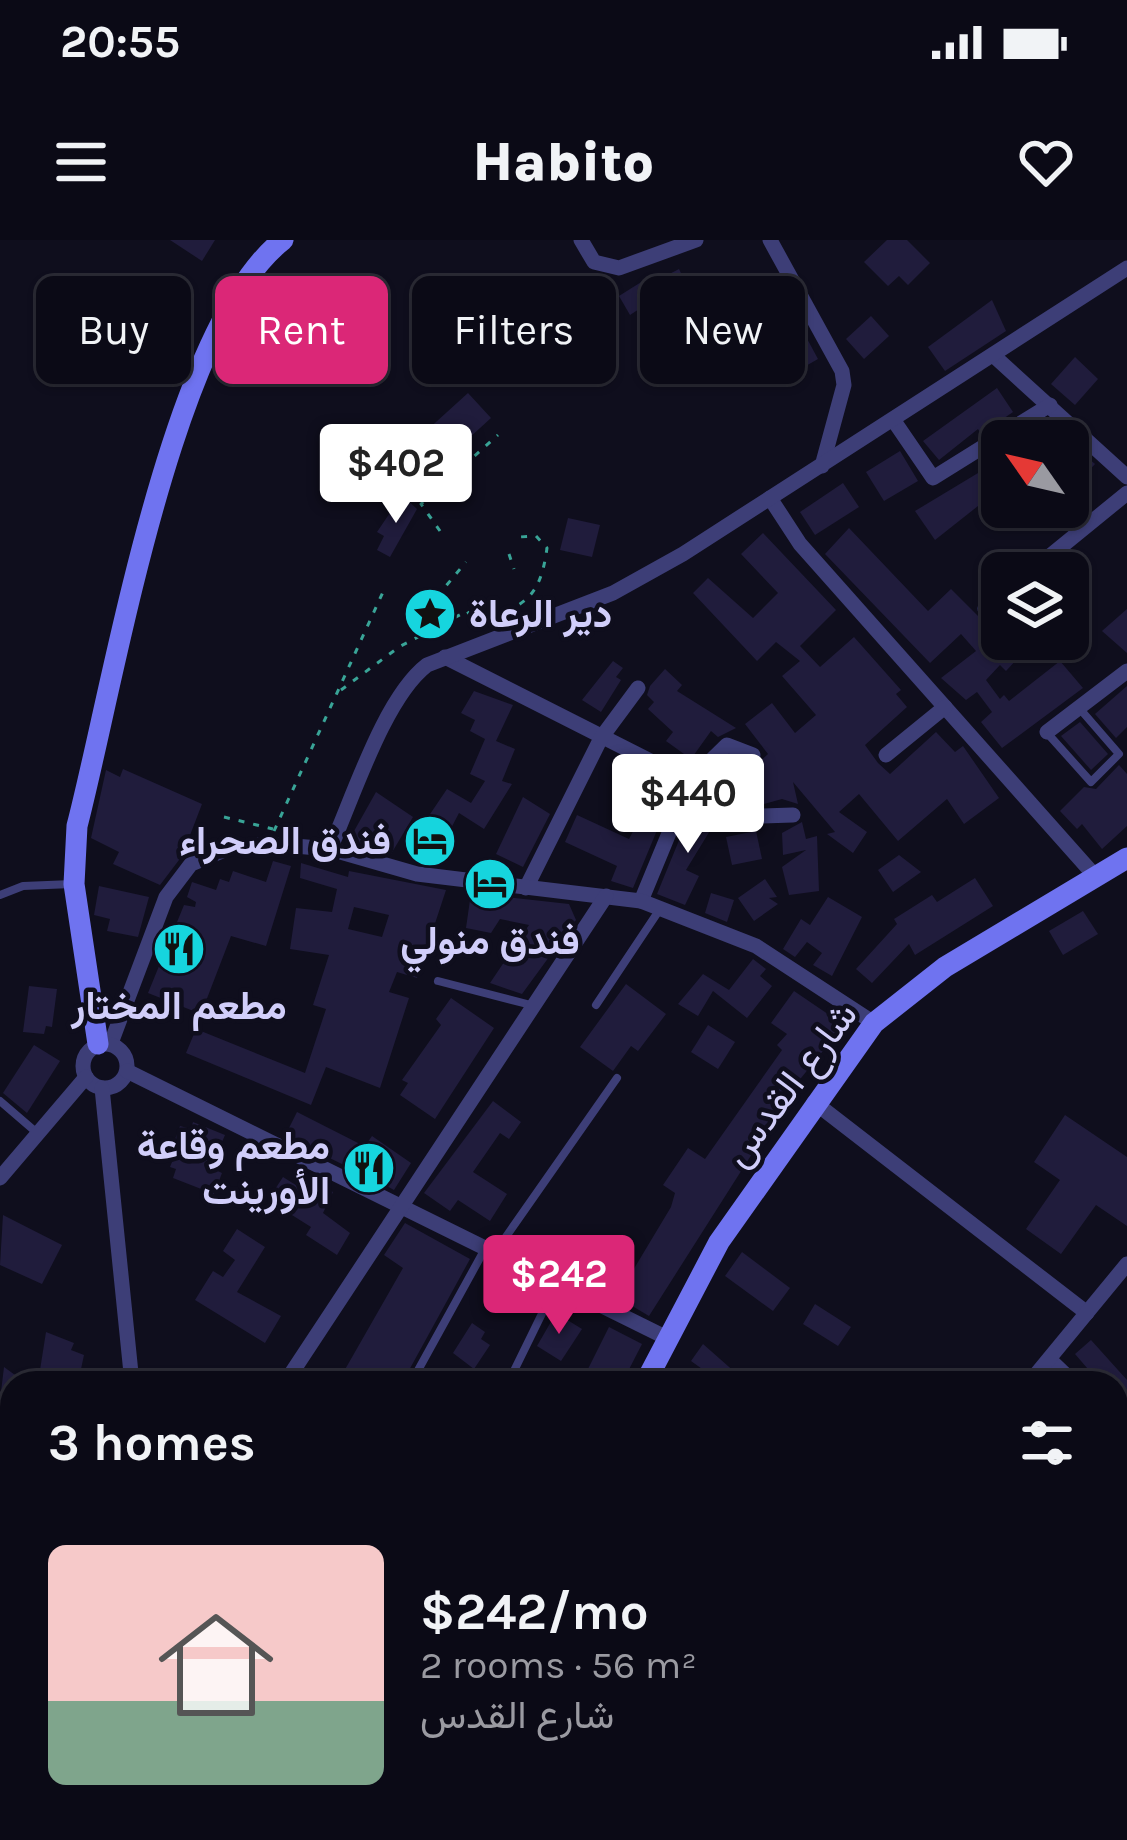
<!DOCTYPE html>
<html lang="en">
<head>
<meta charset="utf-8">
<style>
	body { margin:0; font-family:Karla,Vazirmatn,sans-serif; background:#14131f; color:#f1f3f6; height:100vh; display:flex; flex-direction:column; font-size:45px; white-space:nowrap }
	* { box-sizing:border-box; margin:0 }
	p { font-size:39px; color:#9a9aa1 }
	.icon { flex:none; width:66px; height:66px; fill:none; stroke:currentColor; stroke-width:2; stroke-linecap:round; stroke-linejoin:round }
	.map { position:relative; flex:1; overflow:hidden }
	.panel { position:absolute; left:0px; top:1131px; width:1128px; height:471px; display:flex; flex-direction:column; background:#0b0a16; border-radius:36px 36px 0 0; box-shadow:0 3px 9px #0004,0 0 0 3px #2b2b35 }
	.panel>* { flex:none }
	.banner { position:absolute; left:36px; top:36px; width:1056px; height:108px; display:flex; gap:24px }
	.needle { width:78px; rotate:304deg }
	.controls { position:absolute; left:981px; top:180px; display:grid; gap:24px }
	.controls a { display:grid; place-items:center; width:108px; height:108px; border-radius:18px; background:#0b0a16; box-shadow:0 3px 9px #0004,0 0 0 3px #2b2b35; font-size:60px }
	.price { position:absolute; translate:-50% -102px; padding:0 27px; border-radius:12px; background:#fff; color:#222; font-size:39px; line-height:78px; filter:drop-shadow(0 3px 6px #0008) }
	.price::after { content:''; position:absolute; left:50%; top:72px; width:36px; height:27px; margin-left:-18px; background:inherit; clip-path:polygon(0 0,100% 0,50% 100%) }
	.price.on { background:#db2777; color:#fff }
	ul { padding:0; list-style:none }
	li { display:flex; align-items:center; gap:36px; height:300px; padding:0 48px }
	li+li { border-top:3px solid #2b2b35 }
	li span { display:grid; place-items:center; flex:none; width:336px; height:240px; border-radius:18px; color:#555 }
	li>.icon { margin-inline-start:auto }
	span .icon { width:144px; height:144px; fill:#fffc; stroke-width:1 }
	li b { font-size:51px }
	h2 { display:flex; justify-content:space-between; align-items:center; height:144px; padding:0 48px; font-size:51px }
	.pill { padding:0 42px; border-radius:18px; background:#0b0a16; box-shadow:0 3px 9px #0004,0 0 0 3px #2b2b35; font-size:42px; line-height:108px }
	.pill.on { background:#db2777; color:#fff }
	.status { display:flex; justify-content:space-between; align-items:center; height:84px; padding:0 60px; background:#0b0a16; direction:ltr }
	.status svg { height:33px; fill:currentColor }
	header { display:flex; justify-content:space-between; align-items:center; height:156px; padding:0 48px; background:#0b0a16; font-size:54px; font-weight:800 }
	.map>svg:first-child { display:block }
	.building { fill:#201c3c; fill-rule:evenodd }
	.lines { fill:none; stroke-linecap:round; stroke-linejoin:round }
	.path { stroke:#39a497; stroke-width:3; stroke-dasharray:6 9; stroke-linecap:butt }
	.lane { stroke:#3d3e77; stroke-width:8 }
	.street { stroke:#3d3e77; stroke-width:15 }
	.secondary { stroke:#6f73f0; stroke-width:21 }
	.labels { text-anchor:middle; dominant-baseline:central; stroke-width:9; stroke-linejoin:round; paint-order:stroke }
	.poi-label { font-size:39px; font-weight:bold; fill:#d1cefa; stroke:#0f0e1d; text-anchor:end }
	.street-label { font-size:39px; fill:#d1cefa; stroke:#0f0e1d }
</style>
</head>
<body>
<div class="status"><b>20:55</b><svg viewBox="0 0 49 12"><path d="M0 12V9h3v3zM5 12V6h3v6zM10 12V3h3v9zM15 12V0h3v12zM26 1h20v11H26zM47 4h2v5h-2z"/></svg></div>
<header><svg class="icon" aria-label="menu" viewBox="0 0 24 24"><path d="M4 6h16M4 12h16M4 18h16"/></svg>Habito<svg class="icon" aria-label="heart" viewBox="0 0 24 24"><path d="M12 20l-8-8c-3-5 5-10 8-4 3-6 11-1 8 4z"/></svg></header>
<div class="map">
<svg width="1127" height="1600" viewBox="0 0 1127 1600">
	<rect width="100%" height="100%" fill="#0f0e1d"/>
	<g class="building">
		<path d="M170 0H215L202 21Z"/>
		<path d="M887 0H907L930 23 908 45 899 36 888 46 864 22Z"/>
		<path d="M679 29 712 98 680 113 668 87 682 80 668 50 630 75 619 56 646 39 650 44Z"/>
		<path d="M746 43 764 84 741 97 719 67Z"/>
		<path d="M992 60 1006 91 945 131 928 107Z"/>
		<path d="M871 76 889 96 864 119 846 99Z"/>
		<path d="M798 82 818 119 804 127 798 117 790 121 776 95Z"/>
		<path d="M1075 117 1098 139 1075 165 1051 144Z"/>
		<path d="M997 148 1013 172 981 194 978 189 939 220 923 201Z"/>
		<path d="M468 153 491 178 457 209 463 214 432 246 415 233 435 202 425 192Z"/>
		<path d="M1068 201 1095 224 1068 253Z"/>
		<path d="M900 211 918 241 884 261 866 232Z"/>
		<path d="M993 224 1002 247 935 300 915 271Z"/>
		<path d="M843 243 859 267 815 295 800 272Z"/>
		<path d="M402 255 417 269 390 317 377 310 384 296 377 292Z"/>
		<path d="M568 278 600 285 592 317 560 310Z"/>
		<path d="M849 288 928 371 951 349 1019 417 1006 431 1000 425 986 440 1000 459 1004 455 1009 461 1060 421 1083 448 1002 508 981 482 992 472 977 452 966 460 941 438 976 411 961 394 930 423 825 314Z"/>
		<path d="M763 293 836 370 800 406 820 427 854 397 901 450 896 454 907 467 865 505 878 523 890 534 936 492 955 512 963 506 999 558 964 584 947 559 898 601 859 554 839 572 867 592 853 613 827 594 835 592 793 542 798 564 782 559 764 564 741 539 768 514 745 484 772 463 795 493 816 475 782 436 800 421 776 402 757 421 693 353 708 338 753 378 778 353 741 314Z"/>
		<path d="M1127 369V413L1102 391Z"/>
		<path d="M613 421 623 428 616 437 621 440 601 472 582 460Z"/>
		<path d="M665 429 682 445 677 451 736 488 718 497 711 491 691 519 666 501 673 492 648 469 654 462 647 455 650 446Z"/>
		<path d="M1127 446V487L1116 498 1095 474Z"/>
		<path d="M474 451 513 465 496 501 515 509 502 541 512 544 484 589 459 573 433 623 409 611 416 578 424 583 447 549 471 563 485 541 470 534 485 499 470 491 475 480 461 473Z"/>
		<path d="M1080 482 1108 514 1091 530 1061 496Z"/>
		<path d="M1119 525 1127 534V586L1102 609 1082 584 1077 589 1060 571 1084 547 1096 549Z"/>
		<path d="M123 529 202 564 182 616 160 645 113 624 119 612 91 598 106 530 120 537Z"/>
		<path d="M660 540 675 547 633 648 611 641 617 626 565 602 577 575 629 599Z"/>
		<path d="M376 552 413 577 391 614 349 600Z"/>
		<path d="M523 557 550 574 523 627 496 614Z"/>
		<path d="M705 562 722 571 686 630 699 636 685 665 657 654 689 576 694 580Z"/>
		<path d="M802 582 806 599 817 596 819 651 789 655 782 627 806 610 783 615 782 593Z"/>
		<path d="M756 591 762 619 732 625 726 597Z"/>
		<path d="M899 615 921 632 893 652 878 630Z"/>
		<path d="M273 621 291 626 266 706 231 696 201 774 148 753 184 665 195 667 196 662 187 657 192 642 216 650 220 639 229 642 233 631 266 642Z"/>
		<path d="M301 623 348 637 349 631 446 650 417 738 397 732 389 752 409 758 380 848 326 827 311 865 186 813 196 789 305 833 326 769 313 765 329 715 290 709 296 668 332 672 337 649 300 638ZM354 667 389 675 382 697 348 689Z"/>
		<path d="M975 638 993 666 915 715 909 704 872 743 856 729 897 684 894 679 932 655 937 662Z"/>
		<path d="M765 639 777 657 769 658 778 664 754 681 738 658Z"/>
		<path d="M99 646 149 657 138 697 107 691 110 679 94 675Z"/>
		<path d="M471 653 569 664 576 680 522 754 490 743 529 685 500 679 491 693 466 688Z"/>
		<path d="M711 653 734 660 727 682 705 673Z"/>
		<path d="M828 657 862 677 832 736 813 725 822 713 807 702 795 717 783 709 801 679 810 685Z"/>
		<path d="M1083 671 1098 694 1063 715 1049 691Z"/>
		<path d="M753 719 766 729 760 736 772 746 747 778 713 751 698 776 678 764 703 734 729 750Z"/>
		<path d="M626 744 666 774 638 811 631 806 613 831 580 807Z"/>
		<path d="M29 746 57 749 52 787 46 786 44 794 23 792Z"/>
		<path d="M794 751 844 785 797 843 649 1076 617 1057 671 967 675 953 663 945 688 908 705 919 782 810 777 805 787 794 771 783Z"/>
		<path d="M451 758 494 788 435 879 400 855 408 843 402 840 441 785 436 779Z"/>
		<path d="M708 785 735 802 718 829 691 812Z"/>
		<path d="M34 805 60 821 27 873 3 853Z"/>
		<path d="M493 861 521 882 509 899 500 893 473 932 507 954 490 981 458 960 450 971 424 953Z"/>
		<path d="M297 872 362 905 352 929 285 896Z"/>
		<path d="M1065 875 1127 917V986L1096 965 1061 1014 1026 989 1060 940 1034 922Z"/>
		<path d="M193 882 225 895 211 928 222 933 214 954 173 938 176 929 170 927 176 912 171 910 180 886 191 889Z"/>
		<path d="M372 896 411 923 394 950 374 939 382 926 361 912Z"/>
		<path d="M283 937 318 959 323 947 333 952 323 973 350 993 337 1015 306 995 311 987 268 960Z"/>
		<path d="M3 975 62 1005 42 1044 0 1025Z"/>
		<path d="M405 983 470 1019 402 1143H361L343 1133 403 1028 384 1015Z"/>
		<path d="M237 989 265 1007 237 1052 281 1076 265 1103 195 1060 213 1031 223 1037 235 1020 223 1011Z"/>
		<path d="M742 1012 790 1048 773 1071 725 1036Z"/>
		<path d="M815 1064 851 1087 838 1106 803 1084Z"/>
		<path d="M556 1073 582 1089 561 1121 537 1106Z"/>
		<path d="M472 1083 485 1092 481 1099 490 1105 474 1129 453 1113Z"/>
		<path d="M609 1087 642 1104 622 1143H581Z"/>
		<path d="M46 1092 74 1103 71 1110 84 1115 78 1143 40 1130Z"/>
		<path d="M1091 1100 1127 1140V1173L1116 1161V1143H1100L1075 1114Z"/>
		<path d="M703 1104 737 1134 731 1143H697L705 1131 691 1121Z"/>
		<path d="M4 1127 26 1143H12V1169L0 1160Z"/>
		<path d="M1127 1294V1415L1116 1404V1307Z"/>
		<path d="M0 1316 12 1325V1368L0 1360Z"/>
		<path d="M0 1504 12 1510 5 1531 12 1535V1547L0 1565Z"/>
	</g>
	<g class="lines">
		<g class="path">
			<path d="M440 291 421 264 498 195"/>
			<path d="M509 314 514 329"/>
			<path d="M439 382 430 365 466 322"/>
			<path d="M341 450 399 407 467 371 474 381C523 368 540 360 547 308L536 296 519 297"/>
			<path d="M224 577 273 589"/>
			<path d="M274 591 383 352"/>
		</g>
		<g class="lane">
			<path d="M1048 494 1091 542 1119 514 1080 469"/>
			<path d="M0 655 23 646 72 644"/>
			<path d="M438 741 531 765"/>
			<path d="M596 765 660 669"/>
			<path d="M0 861 36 892"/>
			<path d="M496 1011 617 838"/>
			<path d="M411 1143 486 1007"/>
			<path d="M508 1143 557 1043"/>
			<path d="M802 1590 812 1600"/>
		</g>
		<g class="street">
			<path d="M581 0 594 22 619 28 696 0"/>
			<path d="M770 0 842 131 844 145 822 226"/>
			<path d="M994 116 1127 237"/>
			<path d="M894 181 933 238 1050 165"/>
			<path d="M770 258 800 304 1095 636"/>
			<path d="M1029 333 1127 253"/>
			<path d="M985 369 1002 355"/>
			<path d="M445 417 759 576 793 575"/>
			<path d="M1047 492 1127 431"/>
			<path d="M886 515 945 467"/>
			<path d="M330 609C353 558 384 458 427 425L613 353 683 314 1127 28"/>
			<path d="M526 648 601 498 638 448"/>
			<path d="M641 661 691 540 727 505 753 515"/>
			<path d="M111 803 166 657 191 624 229 608 271 604 330 609 417 634 641 661 756 706 874 783"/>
			<circle cx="105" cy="826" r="22"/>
			<path d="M127 831 665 1097"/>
			<path d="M102 848 132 1143"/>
			<path d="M814 862 1087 1073"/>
			<path d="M0 938 86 837"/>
			<path d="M1050 1120 1074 1143"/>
			<path d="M285 1143 606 656"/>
			<path d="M1029 1143 1127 1024"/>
			<path d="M1116 1182 1127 1192"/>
			<path d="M0 1491 12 1497"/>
			<path d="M297 1590 300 1600"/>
			<path d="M593 1590 605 1600"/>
			<path d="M680 1590 692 1600"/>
			<path d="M108 1600 115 1590"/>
		</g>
		<g class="secondary">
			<path d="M98 804 74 644 77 586C114 444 171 87 283 0"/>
			<path d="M645 1143 719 1002 874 783 945 727 1127 618"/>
			<path d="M462 1600 465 1590"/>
		</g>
	</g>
	<defs>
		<g id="sight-disc" transform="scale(2.7)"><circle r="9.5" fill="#16d5de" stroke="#0f0e1d"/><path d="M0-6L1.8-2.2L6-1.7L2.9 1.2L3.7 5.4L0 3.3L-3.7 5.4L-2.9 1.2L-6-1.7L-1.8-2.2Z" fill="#111"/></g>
		<g id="hotel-disc" transform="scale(2.7)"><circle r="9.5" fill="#16d5de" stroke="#0f0e1d"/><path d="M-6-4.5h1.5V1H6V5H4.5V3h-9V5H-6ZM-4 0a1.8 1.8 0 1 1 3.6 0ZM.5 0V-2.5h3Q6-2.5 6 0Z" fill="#111"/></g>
		<g id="restaurant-disc" transform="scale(2.7)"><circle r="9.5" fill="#16d5de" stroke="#0f0e1d"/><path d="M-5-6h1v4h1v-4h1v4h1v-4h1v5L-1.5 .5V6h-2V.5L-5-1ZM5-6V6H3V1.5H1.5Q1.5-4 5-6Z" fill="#111"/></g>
	</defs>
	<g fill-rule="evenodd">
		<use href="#sight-disc" x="430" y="374"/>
		<use href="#hotel-disc" x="430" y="601"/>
		<use href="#hotel-disc" x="490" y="644"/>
		<use href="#restaurant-disc" x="179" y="709"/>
		<use href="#restaurant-disc" x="369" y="928"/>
	</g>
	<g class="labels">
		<g class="poi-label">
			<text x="469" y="374" text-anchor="start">دير الرعاة</text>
			<text x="391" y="601">فندق الصحراء</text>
			<text x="490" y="701" text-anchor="middle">فندق منولي</text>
			<text x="179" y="766" text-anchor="middle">مطعم المختار</text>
			<text x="330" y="906">مطعم وقاعة<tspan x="330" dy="45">الأورينت</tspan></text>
		</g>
		<g class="street-label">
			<text transform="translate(790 844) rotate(-53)">شارع القدس</text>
		</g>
	</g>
</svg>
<div class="controls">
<a><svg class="needle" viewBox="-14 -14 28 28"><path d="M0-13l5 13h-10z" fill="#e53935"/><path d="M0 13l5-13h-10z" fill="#9a9aa1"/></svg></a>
<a><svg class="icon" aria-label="layers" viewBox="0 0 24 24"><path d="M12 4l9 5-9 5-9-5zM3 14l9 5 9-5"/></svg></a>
</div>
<b class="price" style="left:396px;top:286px">$402</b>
<b class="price" style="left:688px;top:616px">$440</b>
<b class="price on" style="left:559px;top:1097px">$242</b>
<div class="banner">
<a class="pill">Buy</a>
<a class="pill on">Rent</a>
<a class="pill">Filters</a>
<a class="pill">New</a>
</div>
<section class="panel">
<h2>3 homes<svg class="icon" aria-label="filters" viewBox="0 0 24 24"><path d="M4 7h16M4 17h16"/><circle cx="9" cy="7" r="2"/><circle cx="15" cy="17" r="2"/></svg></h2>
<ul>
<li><span style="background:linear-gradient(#f6c9c9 65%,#7fa58c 0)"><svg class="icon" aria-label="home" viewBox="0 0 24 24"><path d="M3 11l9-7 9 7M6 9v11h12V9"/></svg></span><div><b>$242/mo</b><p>2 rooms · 56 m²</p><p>شارع القدس</p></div></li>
</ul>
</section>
</div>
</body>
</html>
